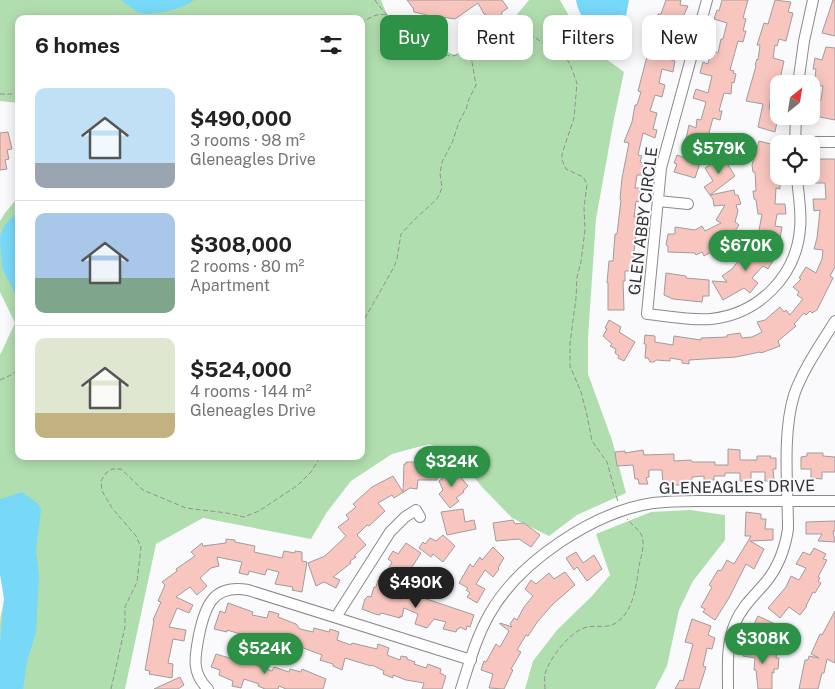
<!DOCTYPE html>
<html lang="en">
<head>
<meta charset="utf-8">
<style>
	body { margin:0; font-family:"Public Sans",sans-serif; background:#f2f2f2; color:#222; height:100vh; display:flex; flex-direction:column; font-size:19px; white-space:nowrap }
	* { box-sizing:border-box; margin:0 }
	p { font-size:16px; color:#767676 }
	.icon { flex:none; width:28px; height:28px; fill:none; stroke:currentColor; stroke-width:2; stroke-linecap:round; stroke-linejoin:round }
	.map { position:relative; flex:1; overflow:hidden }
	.details { position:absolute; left:15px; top:15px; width:350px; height:445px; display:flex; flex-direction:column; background:#fff; border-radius:10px; box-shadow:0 2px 12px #0003 }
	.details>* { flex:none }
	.banner { position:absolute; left:380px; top:15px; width:380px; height:45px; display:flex; gap:10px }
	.needle { width:32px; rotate:30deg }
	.fabs { position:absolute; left:770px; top:75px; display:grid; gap:10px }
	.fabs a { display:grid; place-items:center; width:50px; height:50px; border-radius:10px; background:#fff; box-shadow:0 2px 12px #0003; font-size:25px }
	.price { position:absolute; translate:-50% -42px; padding:0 11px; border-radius:18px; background:#2d9146; color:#fff; font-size:16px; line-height:32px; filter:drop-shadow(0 1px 2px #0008) }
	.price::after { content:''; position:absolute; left:50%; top:30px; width:15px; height:11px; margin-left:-8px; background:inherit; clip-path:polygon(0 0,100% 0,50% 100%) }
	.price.on { background:#222; color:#fff }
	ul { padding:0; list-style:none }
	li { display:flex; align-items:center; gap:15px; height:125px; padding:0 20px }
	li+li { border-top:1px solid #e0e0e0 }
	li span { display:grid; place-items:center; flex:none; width:140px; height:100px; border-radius:10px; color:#555 }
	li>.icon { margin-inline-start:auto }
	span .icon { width:60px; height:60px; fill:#fffc; stroke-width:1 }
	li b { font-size:21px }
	h2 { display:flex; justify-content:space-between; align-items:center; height:60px; padding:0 20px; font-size:21px }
	.tag { padding:0 18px; border-radius:10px; background:#fff; box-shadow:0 2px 12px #0003; font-size:18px; line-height:45px }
	.tag.on { background:#2d9146; color:#fff }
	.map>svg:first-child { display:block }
	.green { fill:#b1deaf }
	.water { fill:#78d8f7 }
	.building { fill:#f9c5bf; stroke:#9f9d9c }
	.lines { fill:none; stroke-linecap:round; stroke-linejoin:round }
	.minor-casing { stroke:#8a8a8c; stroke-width:12 }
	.path { stroke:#919193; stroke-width:1; stroke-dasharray:5 2.5; stroke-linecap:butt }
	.minor { stroke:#fff; stroke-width:10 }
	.labels { text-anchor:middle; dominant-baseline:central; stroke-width:4; stroke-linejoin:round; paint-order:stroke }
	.street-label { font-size:16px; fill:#303131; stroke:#fafafd }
</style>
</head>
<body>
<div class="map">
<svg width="835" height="689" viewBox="0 0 835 689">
	<rect width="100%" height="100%" fill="#fafafd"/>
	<g class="green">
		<path d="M0 0H381L388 17 425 43 455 55 469 44 483 27 506 28 529 0H560L573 23 594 50 624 72 614 119 596 219 588 338V374L612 440 626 493 577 515 549 536 512 518 482 487 456 455 429 444 392 454 351 481 327 512 311 539 203 518 156 544 125 689H0C0 668 0 646 0 625 0 606 11 594 0 575V355L15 323 0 292V221L5 213 19 196V456H361V19H19V103L0 101Z"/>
		<path d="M690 510 725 515V540L693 581 679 610 667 666 655 689H525L533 661 557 630 592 596 610 575 596 534 651 512Z"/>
	</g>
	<g class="water">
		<path d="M121 0H194C185 8 154 16 141 13 134 11 127 4 121 0Z"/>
		<path d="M576 0H629L622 38 616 50C598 41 579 20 576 0Z"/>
		<path d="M19 210V325L15 313V293L2 268 0 237 4 226Z"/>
		<path d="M22 492 38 504 41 510 36 551 39 575 36 632 27 662 23 689H0V643L4 599 0 574V499Z"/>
	</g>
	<g class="building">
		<path d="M407 0H502L508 8 502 12 501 18 496 20 484 14 478 3 455 19 442 17 441 21 426 18 427 15 414 12 413 8Z"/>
		<path d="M666 0H681L680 5 688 6 683 17 677 16 673 32 683 35 680 44 676 43 671 60 675 61 673 72 662 69 659 83 665 85 662 97 655 95 650 111 657 113 653 129 657 130 655 138 643 133 638 155 642 156 640 162 643 163 642 175H637L635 188H640L639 202 636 201 634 217H638L633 261H637V271H625V281H623L624 310H608V283H607L609 261H613L615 234H617L621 200 620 199 622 178 629 143 624 142 632 122 635 105H637L641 92 638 91 652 37H651L658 14H661Z"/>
		<path d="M722 0H748L743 18 746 19 743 31H746L743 42 738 41 730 70 734 71 733 73 736 74 734 83 732 82 731 94 724 93 719 111H722L720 120 713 118 706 144 686 139 689 125 696 128 697 119 701 120 706 102 693 98 696 89 708 93 712 76 700 73 703 62 708 64 711 50 718 53 721 39H723L727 23 714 19 717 10 719 11Z"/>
		<path d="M775 0 791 2 788 12 793 13 786 41 779 39 777 46 775 45 773 58 784 61 779 84V95L771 94 769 109 773 110 772 113 776 114 773 121 777 122 775 132 758 127 763 104 746 101 756 66 755 65 757 59 758 60 760 45H757L764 23 768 24Z"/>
		<path d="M833 0H835V36L822 33Z"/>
		<path d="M826 47 835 48V120L815 116 816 108 813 107 815 99 821 100 823 86 814 85 816 69H813L815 58 822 60Z"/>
		<path d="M8 132 12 149 7 150 9 159 5 160 7 169 0 170V133Z"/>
		<path d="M759 141 775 145 770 166 776 167V174L780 176V189L776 188 775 204H785L786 214H777L775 226 782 227 780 239 758 236 762 214H758L756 200 754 199 753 191H756L755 172H753L752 165Z"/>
		<path d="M677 155 700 163 695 178 674 172 677 164 674 163Z"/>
		<path d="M723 157 735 176 710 195 704 187 713 181 705 168Z"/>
		<path d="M818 159H835V267L830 276 833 278 817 310 812 313 810 311 806 315 804 313 794 324 796 326 778 341 780 346 761 353 760 352 736 357 689 360V364L682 363V360L670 358V361L656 360 654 362H650L648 358H645L646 344H644L645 335 655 336V342L673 345 674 336 701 340V338L727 337V335L740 333 742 338 752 337 762 332 757 322 765 320 780 307 784 312 786 310 790 315 803 299 797 295 799 292 793 287 801 279 799 278 806 267 816 273 822 259 823 250 814 249 817 238 820 210 814 211 813 199H826L825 183H815V170L818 171Z"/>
		<path d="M734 190 735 195H738L741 204 736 205 738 211 735 222 739 225 729 240 730 242 704 256 702 252 696 255 695 253 668 252V246L666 245 668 234H675V227L695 230 702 226 705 231 721 223 716 220 725 205 714 206 713 199 710 195Z"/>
		<path d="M763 241 779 251 768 269 763 266 752 278 758 283 750 293 744 288 723 300 712 281 727 282 722 276 732 269 739 260 736 259 742 252 752 260Z"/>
		<path d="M666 273 686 276V278L709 280V296H703L702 302 673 299 664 295Z"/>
		<path d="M609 320 621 327 619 332 635 342 624 361 618 358 619 356 615 353 616 349 610 346 612 344 603 336 607 329 605 328Z"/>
		<path d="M728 449 740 450V460H757V456H771L770 458H776V469H773L774 481H765V472H751V481H740V473H725V476H714V480H704V476L692 477V485H663L662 470H649V477L646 478 648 484H639L638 479H635L633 465 617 466 615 452 625 451V453L643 450 644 455 674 454V461L691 460 692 462H715V465H728Z"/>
		<path d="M807 453H823V456L835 457V472H822V479L811 478V469H801V457L807 456Z"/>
		<path d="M415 457 427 458 432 464H438L437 480H418L417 489 410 488 394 498 392 495 378 503 385 511 369 526 367 525 357 535 366 545 354 556 356 557 350 561 351 563 333 577 340 580 336 588 324 582 316 586 308 563 325 556 346 536 338 527 349 519 346 515 356 507 353 504 372 487 393 476 403 492 404 464H406V462H415Z"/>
		<path d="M454 469 468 486 463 491 464 492 456 498 459 501 450 508 439 494 443 490 439 481Z"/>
		<path d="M463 509 465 522 474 520 476 529 447 535 441 512Z"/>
		<path d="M746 512 761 514V519H766L765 529H773V540L750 541 764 549 754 569 746 564 729 598 715 620 703 612 705 609 701 607 712 587 709 585 718 570 721 571 727 560 734 564 751 536H745Z"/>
		<path d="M513 520 515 524 524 523 540 535 531 547 519 539 496 541 493 523Z"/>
		<path d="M835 521V531H833L835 542 818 541 822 534H806V522Z"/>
		<path d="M443 535 455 546 443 562 433 554 431 557 419 548 423 542 425 544 430 538 436 541Z"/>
		<path d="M226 539 235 540V542L255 546 254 552 282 558 284 551 295 553V551L302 552V561L307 562 302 592 292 590 293 587 275 584 279 572 267 569 265 575 249 571 248 575 239 573 242 562 217 557 219 566 211 568 200 578 207 586 197 595 190 587 176 597 193 605 189 613 177 608 169 627 186 630 184 641 173 639 168 663 173 664 172 678 149 674 150 671 145 670 154 620H153L161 602 158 601 165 585 162 582 177 571 176 569 195 556 191 552 202 543 203 546 226 543Z"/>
		<path d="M406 543 421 553 410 570 411 571 407 578 406 576 404 578 388 569 392 562 388 559 393 551 398 554Z"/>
		<path d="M493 547 504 558 498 568 499 569 493 577 485 570 476 584 485 589 477 603 467 597 470 593 466 590 468 588 459 583 470 564 473 567 480 557 482 560Z"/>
		<path d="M814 548 826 554 823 559 827 560 818 577 820 578 818 581 821 583 815 593 813 592 806 606H807L800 615 789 607 780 618 768 608 786 587 791 576 799 580 806 568 796 564 803 552 810 555Z"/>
		<path d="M576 552 583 563 594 555 602 569 587 581 577 567 574 570 566 558Z"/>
		<path d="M565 572 575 585 553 604 538 621 528 636 526 635 517 650 521 652 511 669 513 670 504 689 489 688 493 674 481 670 484 661 486 662 496 644 500 647 509 631 500 624V623L512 627 510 624 514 618 517 620 524 607 533 596 525 589 531 580 536 584 549 573 554 579Z"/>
		<path d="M378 580 388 583 386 595 401 599 403 591 474 615 470 627 467 626 466 630 460 627 459 629H457L456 632 443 629 446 622 434 619 427 628 415 624 418 614 404 608 402 617 400 616V618L381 613 380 615 375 614 362 609 365 599 368 596 371 597 374 587H376Z"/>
		<path d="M228 603 253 612 252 615 267 618 269 611 279 614 278 617 296 624 300 629 313 632 314 628 329 632 330 629 339 632 337 640 351 645 352 643 377 649 378 644 389 648 387 655 400 660 401 656 407 657V659L415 662 414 664 426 668 428 664 441 669 440 673 446 676 442 689H422L424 683 406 680 393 675V678L383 674 384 671 372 665 371 666 345 658 342 670 333 666V664L320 660 322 655 290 643 291 640 273 635 270 643 227 630V632L214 629 220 611 225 613Z"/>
		<path d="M835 611V663L827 659 824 673H822L818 689H799L805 660H808L809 656 819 658 811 654 820 634 822 635Z"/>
		<path d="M758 616 786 629 781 639 770 633 765 642 749 635Z"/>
		<path d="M692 619 711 626 708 635 715 638 712 649 707 648 703 666 706 667 699 689H675L680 680 683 681 693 644 685 642Z"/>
		<path d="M745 645 777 651 776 658H779L778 669H774V673L772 672V689H758L756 670H754L755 658 743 656Z"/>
		<path d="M216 654 239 661 241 655 250 658 248 662 272 671 274 667 289 672 290 669 301 672 302 669 326 679 323 689H286L279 686 278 689H265L258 686 259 684 244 679 241 688 232 686 233 681 219 675 220 670 211 667Z"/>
		<path d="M180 677 184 685 178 689H154Z"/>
	</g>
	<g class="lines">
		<g class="minor-casing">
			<g id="minor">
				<path d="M707 0 661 168 647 314C668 316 690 321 711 319 758 314 796 277 800 229 802 212 798 194 797 176"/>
				<path d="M798 84 804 41 813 0"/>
				<path d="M795 142H835"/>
				<path d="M795 144 796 116"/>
				<path d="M658 201 688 204"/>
				<path d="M336 617 390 532 405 517 416 510 420 517"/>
				<path d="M208 689C191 673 195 656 199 635 205 606 213 584 248 590L471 660"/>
				<path d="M461 689C469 664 476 638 489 615 519 561 594 512 653 503 676 500 699 501 721 501 759 501 797 501 835 501"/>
				<path d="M728 689C728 666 726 642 736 621 743 605 755 595 766 582 779 566 785 549 788 529 788 487 782 435 794 395 803 369 821 344 835 321"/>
			</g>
		</g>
		<g class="path">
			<path d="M375 0C383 15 438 63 456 55 466 50 471 36 477 27 490 34 504 36 516 25L566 58 570 64 577 83 574 118 562 154V160L566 169 583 177 587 184 584 208 585 230 581 262 577 277 576 298 570 343V366L581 392 587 415 592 441 607 462 618 502"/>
			<path d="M361 24C370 17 376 13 387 15"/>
			<path d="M0 94H19"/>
			<path d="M361 325 394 267 397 259 401 234 414 220 437 199 440 193 442 187 440 174 442 162 452 143 459 122 466 109 469 99 476 85 471 56 465 46"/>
			<path d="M0 380 11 375 19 368"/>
			<path d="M111 689 125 627V607L137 582 141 547 136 536 112 508 102 491 101 481 106 473 112 469H121L143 490 186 508 227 513 244 517 259 511 298 485 311 472 321 456"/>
			<path d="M545 689C545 684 544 678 545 674 549 659 569 633 584 628 594 624 604 629 614 624 634 613 636 586 639 566 641 556 645 546 642 536 639 529 632 525 627 519"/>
		</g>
		<use href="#minor" class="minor"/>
	</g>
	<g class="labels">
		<g class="street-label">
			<text transform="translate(643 221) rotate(-83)">GLEN ABBY CIRCLE</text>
			<text transform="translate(737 487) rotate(-1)">GLENEAGLES DRIVE</text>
		</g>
	</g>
</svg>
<div class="fabs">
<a><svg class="needle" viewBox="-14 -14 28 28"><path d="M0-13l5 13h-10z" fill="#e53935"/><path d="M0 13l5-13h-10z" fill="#767676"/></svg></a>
<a><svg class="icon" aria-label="locate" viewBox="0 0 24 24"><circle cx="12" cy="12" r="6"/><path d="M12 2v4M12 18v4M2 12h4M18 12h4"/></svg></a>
</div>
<b class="price" style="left:719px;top:175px">$579K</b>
<b class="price" style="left:746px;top:272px">$670K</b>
<b class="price" style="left:452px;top:488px">$324K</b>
<b class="price on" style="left:416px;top:609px">$490K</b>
<b class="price" style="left:763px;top:665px">$308K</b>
<b class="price" style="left:265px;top:675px">$524K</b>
<div class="banner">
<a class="tag on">Buy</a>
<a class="tag">Rent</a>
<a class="tag">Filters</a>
<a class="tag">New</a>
</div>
<section class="details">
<h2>6 homes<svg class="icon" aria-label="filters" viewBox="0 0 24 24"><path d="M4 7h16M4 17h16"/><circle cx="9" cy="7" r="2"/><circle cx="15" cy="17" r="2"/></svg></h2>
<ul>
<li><span style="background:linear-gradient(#bfe0f5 75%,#9aa5b1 0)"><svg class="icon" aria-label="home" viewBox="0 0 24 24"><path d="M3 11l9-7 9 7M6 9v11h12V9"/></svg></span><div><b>$490,000</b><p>3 rooms · 98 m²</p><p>Gleneagles Drive</p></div></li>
<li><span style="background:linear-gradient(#a9c7e8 65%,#7fa58c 0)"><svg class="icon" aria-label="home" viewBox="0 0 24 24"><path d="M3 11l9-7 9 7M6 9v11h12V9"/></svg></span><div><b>$308,000</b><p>2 rooms · 80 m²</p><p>Apartment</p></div></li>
<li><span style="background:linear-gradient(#dfe7d0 75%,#c2b280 0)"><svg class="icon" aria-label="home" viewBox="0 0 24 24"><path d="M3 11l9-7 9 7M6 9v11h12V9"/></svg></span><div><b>$524,000</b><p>4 rooms · 144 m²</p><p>Gleneagles Drive</p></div></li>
</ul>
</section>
</div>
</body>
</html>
